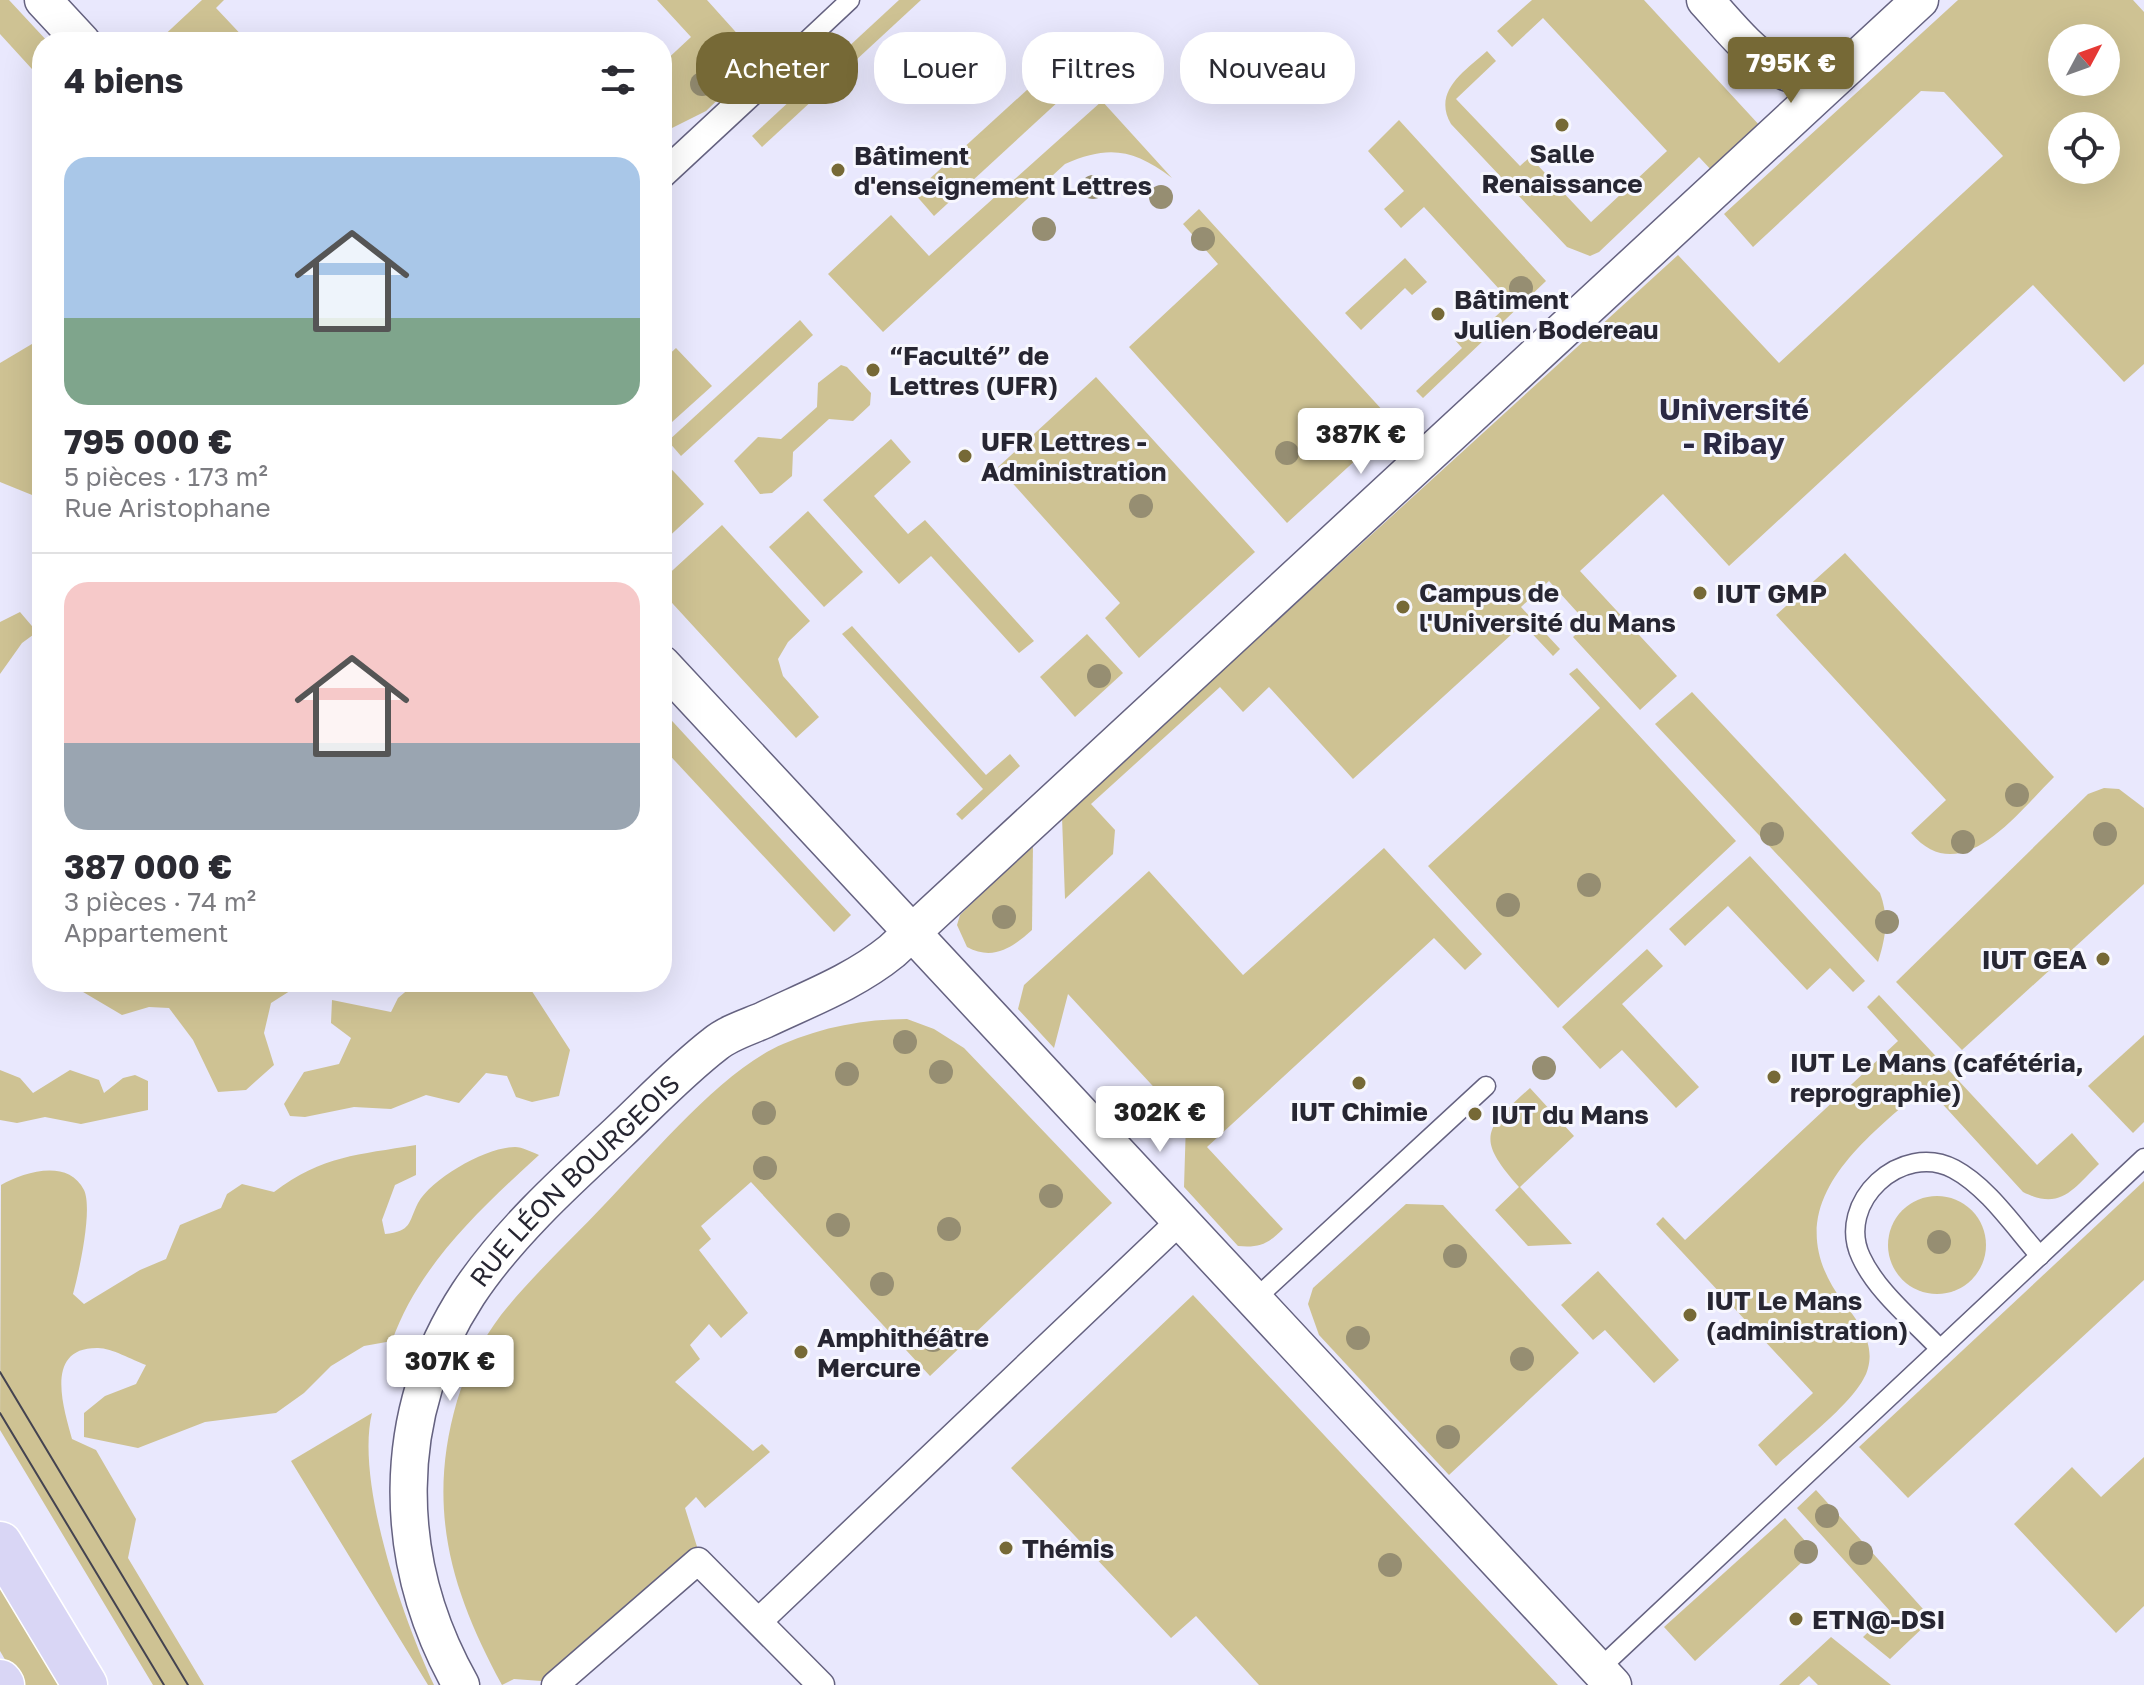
<!DOCTYPE html>
<html lang="fr">
<head>
<meta charset="utf-8">
<style>
	body { margin:0; font-family:"Golos Text",sans-serif; background:#f7f7f7; color:#2b2b33; height:100vh; display:flex; flex-direction:column; font-size:30px; white-space:nowrap }
	* { box-sizing:border-box; margin:0 }
	p { font-size:26px; color:#7c7c81 }
	.icon { flex:none; width:44px; height:44px; fill:none; stroke:currentColor; stroke-width:2; stroke-linecap:round; stroke-linejoin:round }
	.map { position:relative; flex:1; overflow:hidden }
	.side { position:absolute; left:32px; top:32px; width:640px; height:960px; display:flex; flex-direction:column; background:#fff; border-radius:32px; box-shadow:0 8px 32px #0002 }
	.side>* { flex:none }
	.guide { position:absolute; left:696px; top:32px; width:760px; height:72px; display:flex; gap:16px }
	.needle { width:52px; rotate:49deg }
	.controls { position:absolute; left:2048px; top:24px; display:grid; gap:16px }
	.controls a { display:grid; place-items:center; width:72px; height:72px; border-radius:50%; background:#fff; box-shadow:0 8px 32px #0002; font-size:40px }
	.price { position:absolute; translate:-50% -68px; padding:0 18px; border-radius:8px; background:#fff; color:#222; font-size:26px; line-height:52px; filter:drop-shadow(0 2px 4px #0008) }
	.price::after { content:''; position:absolute; left:50%; top:48px; width:24px; height:18px; margin-left:-12px; background:inherit; clip-path:polygon(0 0,100% 0,50% 100%) }
	.price.on { background:#766936; color:#fff }
	ul { padding:0; list-style:none }
	li { display:grid; align-content:center; gap:16px; height:424px; padding:0 32px }
	li+li { border-top:2px solid #e1e1e2 }
	li span { display:grid; place-items:center; height:248px; border-radius:24px; color:#555 }
	li>.icon { margin-inline-start:auto }
	span .icon { width:144px; height:144px; fill:#fffc; stroke-width:1 }
	li b { font-size:34px }
	h2 { display:flex; justify-content:space-between; align-items:center; height:96px; padding:0 32px; font-size:34px }
	.chip { padding:0 28px; border-radius:32px; background:#fff; box-shadow:0 8px 32px #0002; font-size:28px; line-height:72px }
	.chip.on { background:#766936; color:#fff }
	.map>svg:first-child { display:block }
	.green { fill:#cec293; fill-rule:evenodd }
	.lines { fill:none; stroke-linecap:round; stroke-linejoin:round }
	.service-casing { stroke:#656280; stroke-width:21 }
	.pedestrian-casing { stroke:#656280; stroke-width:29 }
	.minor-casing { stroke:#656280; stroke-width:39 }
	.primary-casing { stroke:#fff; stroke-width:47 }
	.service { stroke:#fff; stroke-width:18 }
	.pedestrian { stroke:#fff; stroke-width:26 }
	.minor { stroke:#fff; stroke-width:36 }
	.primary { stroke:#d9d6f5; stroke-width:44 }
	.tram { stroke:#444350; stroke-width:2 }
	.tree { fill:#968e72 }
	.poi-dot { fill:#766936; stroke:#f7f7fe; stroke-width:3 }
	.labels { text-anchor:middle; dominant-baseline:central; stroke-width:6; stroke-linejoin:round; paint-order:stroke }
	.poi-label { font-size:26px; font-weight:bold; fill:#272632; stroke:#f7f7fe; text-anchor:start }
	.street-label { font-size:26px; fill:#272632; stroke:#f7f7fe }
	.quarter-label { font-size:30px; font-weight:bold; fill:#2c2943; stroke:#f7f7fe }
</style>
</head>
<body>
<div class="map">
<svg width="2144" height="1685" viewBox="0 0 2144 1685">
	<rect width="100%" height="100%" fill="#e9e8fd"/>
	<g class="green">
		<path d="M0 0H9L48 42H42V80L0 34Z"/>
		<path d="M202 0H224L216 8 248 42H157Z"/>
		<path d="M657 0H707L760 59 706 111 662 133V64L691 37Z"/>
		<path d="M899 0H921L762 147 752 136Z"/>
		<path d="M1532 0H1644L1761 127 1714 173 1699 157 1599 252 1590 256 1567 247 1451 124C1432 91 1465 71 1487 51L1496 61 1456 99 1520 166 1530 157 1591 222 1667 151 1543 18 1512 47 1497 31Z"/>
		<path d="M1958 0H2133L2144 12V364L2124 382 2033 285 1729 566 1663 494 1580 571 1677 676 1640 710 1573 637 1587 623 1549 581 1521 607 1560 649 1553 656 1523 624 1353 779 1269 687 1243 712 1220 687 1091 804 1115 830 1113 854 1065 899 1062 817 1678 255 1779 363 2003 156 1944 92 1921 91 1753 247 1724 214ZM2062 38H2106V82H2062ZM2062 126H2106V170H2062Z"/>
		<path d="M1040 78 1060 100 934 216 914 193Z"/>
		<path d="M1102 101 1172 178C1133 149 1109 145 1065 164L883 332 828 274 891 215 929 256Z"/>
		<path d="M1399 120 1546 281 1423 398 1416 391 1462 348 1455 340 1469 327 1477 334 1511 302 1424 207 1401 228 1384 209 1404 191 1368 151Z"/>
		<path d="M1199 209 1395 424 1287 523 1129 347 1218 264 1183 224Z"/>
		<path d="M1405 258 1427 282 1412 295 1405 288 1361 330 1345 313Z"/>
		<path d="M800 320 813 335 681 456 668 441Z"/>
		<path d="M42 338V496L37 497 0 482V363Z"/>
		<path d="M676 348 712 386 662 431V361Z"/>
		<path d="M841 365 847 367 871 393 870 405 853 421 829 419 793 452 792 476 772 493 760 494 734 461 758 437 781 439 817 407 818 383Z"/>
		<path d="M1096 377 1255 552 1139 658 1105 618 1120 603 998 467Z"/>
		<path d="M891 439 911 462 874 496 908 534 925 520 1034 641 1019 653 931 556 899 584 823 500Z"/>
		<path d="M662 459 704 504 662 543Z"/>
		<path d="M808 511 863 572 824 607 769 547Z"/>
		<path d="M722 525 810 621 788 642 778 659 783 676 819 717 796 738 662 592V580Z"/>
		<path d="M1845 553 2054 777C2018 812 1961 892 1911 833L1946 800 1776 615Z"/>
		<path d="M20 612 37 632 22 643 0 674V622Z"/>
		<path d="M852 626 986 775 1010 754 1020 766 962 820 956 814 983 789 842 634Z"/>
		<path d="M1087 634 1123 673 1075 717 1040 677Z"/>
		<path d="M1577 668 1736 841 1558 1008 1428 866 1600 708 1569 674Z"/>
		<path d="M1692 692 1880 893C1889 918 1886 936 1878 962L1655 724Z"/>
		<path d="M662 710 851 915 834 932 662 747Z"/>
		<path d="M2104 788 2119 789 2144 808V884L1962 1050 1896 982 2088 794Z"/>
		<path d="M1033 844 1032 930C1012 948 993 961 967 947L957 925 960 915Z"/>
		<path d="M1384 848 1482 954 1465 970 1434 938 1207 1147 1283 1229C1268 1244 1259 1248 1238 1246L1184 1187 1186 1122 1068 994 1054 1048 1018 1009 1024 985 1149 871 1243 975Z"/>
		<path d="M1750 856 1865 981 1853 992 1830 968 1807 990 1728 906 1685 946 1669 929Z"/>
		<path d="M1647 949 1663 966 1622 1004 1699 1087 1676 1108 1622 1050 1600 1069 1562 1027Z"/>
		<path d="M77 982H304L271 1003 264 1033 274 1065 246 1090 218 1092 193 1040 169 1008 149 1007 122 1015 78 989Z"/>
		<path d="M417 982H526L570 1050 559 1096 532 1102 516 1097 507 1076 486 1073 459 1103 426 1095 391 1109 354 1107 305 1117 290 1116 284 1104 304 1072 339 1064 351 1038 331 1023 332 1000 391 1012 398 998Z"/>
		<path d="M1879 995 2037 1165 2072 1133 2099 1164C2073 1189 2061 1211 2023 1192L1926 1086C1860 1144 1772 1207 1843 1302 1858 1321 1875 1342 1868 1368 1861 1398 1799 1444 1776 1466L1758 1445 1813 1393 1656 1224 1663 1217 1685 1240 1898 1041 1867 1007Z"/>
		<path d="M907 1019 934 1029 964 1048 1112 1203 930 1376 751 1182 701 1226 711 1239 699 1250 748 1313 721 1338 709 1324 690 1345 700 1359 675 1382 753 1451 762 1444 770 1452 705 1508 696 1497 685 1508 699 1553 555 1682 514 1679 502 1685C451 1591 426 1508 457 1401 466 1371 482 1340 501 1315 532 1276 570 1241 604 1205 651 1156 722 1070 783 1044 823 1027 864 1019 907 1019Z"/>
		<path d="M2144 1035V1122L2133 1133 2088 1086Z"/>
		<path d="M0 1070 20 1078 33 1093 70 1070 99 1080 104 1093 123 1078 135 1075 148 1081V1110L81 1124 45 1117 17 1123 0 1120Z"/>
		<path d="M1530 1088 1574 1136 1520 1187 1572 1244 1528 1246 1495 1210 1519 1187C1476 1138 1483 1130 1530 1088Z"/>
		<path d="M416 1145V1175L395 1185 382 1220 385 1234C412 1231 408 1223 418 1203 432 1178 487 1147 515 1147 522 1147 532 1152 539 1155 481 1208 419 1265 392 1341L364 1346 331 1366 304 1393 276 1413 205 1422 138 1448 84 1437V1413L105 1396 136 1384 146 1365C132 1360 112 1348 98 1348 43 1347 64 1409 72 1439L96 1450 136 1519 128 1558 204 1685H153L0 1430 1 1185C24 1172 68 1158 84 1190 93 1209 79 1272 73 1294L84 1304 140 1270 166 1259 180 1225 221 1208 227 1194 242 1184 274 1192C323 1155 358 1155 416 1145Z"/>
		<path d="M2144 1181V1280L1908 1498 1859 1447Z"/>
		<circle cx="1937" cy="1245" r="49"/>
		<path d="M1406 1204 1443 1205 1579 1353 1449 1475 1319 1335 1308 1304 1313 1288Z"/>
		<path d="M1598 1271 1679 1360 1654 1383 1605 1330 1593 1340 1561 1305Z"/>
		<path d="M1193 1295 1558 1685H1259L1196 1616 1171 1638 1011 1468Z"/>
		<path d="M372 1413C355 1482 404 1621 434 1685H428L291 1461Z"/>
		<path d="M2144 1457V1606L2116 1633 2014 1524 2072 1467 2101 1497Z"/>
		<path d="M1816 1490 1932 1619 1890 1659 1863 1637 1890 1611 1797 1508Z"/>
		<path d="M1785 1518 1814 1551 1695 1661 1664 1627Z"/>
		<path d="M0 1571 68 1685H20L0 1651Z"/>
		<path d="M1831 1637 1891 1685H1818L1809 1676 1799 1685H1779Z"/>
	</g>
	<g class="lines">
		<g class="service-casing">
			<g id="service">
				<path d="M787 59 850 0"/>
				<path d="M1254 1300 1486 1086"/>
				<path d="M1940 1349C1914 1321 1877 1292 1861 1257 1835 1202 1902 1141 1954 1169 1988 1187 2015 1228 2040 1256"/>
				<path d="M1599 1669 2144 1158"/>
			</g>
		</g>
		<g class="pedestrian-casing">
			<g id="pedestrian">
				<path d="M662 175 787 59"/>
				<path d="M759 1621 1181 1220"/>
				<path d="M555 1685 698 1561 821 1685"/>
			</g>
		</g>
		<g class="minor-casing">
			<g id="minor">
				<path d="M43 0 82 42"/>
				<path d="M1705 0C1743 41 1783 100 1845 67"/>
				<path d="M662 664 1613 1685"/>
				<path id="s1" d="M461 1685C391 1561 389 1415 468 1294 507 1235 565 1182 617 1134 649 1104 680 1071 715 1044 728 1033 748 1027 764 1020 808 999 854 982 892 951L1920 0"/>
			</g>
		</g>
		<g class="primary-casing">
			<g id="primary">
				<path d="M0 1544 85 1685"/>
				<path d="M0 1682 2 1685"/>
			</g>
		</g>
		<use href="#service" class="service"/>
		<use href="#pedestrian" class="pedestrian"/>
		<use href="#minor" class="minor"/>
		<use href="#primary" class="primary"/>
		<g class="tram">
			<path d="M0 1372 188 1685"/>
			<path d="M0 1413 164 1685"/>
		</g>
	</g>
	<g class="tree">
		<circle cx="702" cy="84" r="12"/>
		<circle cx="1093" cy="187" r="12"/>
		<circle cx="1161" cy="197" r="12"/>
		<circle cx="1044" cy="229" r="12"/>
		<circle cx="1203" cy="239" r="12"/>
		<circle cx="1521" cy="288" r="12"/>
		<circle cx="1287" cy="453" r="12"/>
		<circle cx="1141" cy="506" r="12"/>
		<circle cx="1099" cy="676" r="12"/>
		<circle cx="2017" cy="795" r="12"/>
		<circle cx="1772" cy="834" r="12"/>
		<circle cx="2105" cy="834" r="12"/>
		<circle cx="1963" cy="842" r="12"/>
		<circle cx="1589" cy="885" r="12"/>
		<circle cx="1508" cy="905" r="12"/>
		<circle cx="1004" cy="917" r="12"/>
		<circle cx="1887" cy="922" r="12"/>
		<circle cx="905" cy="1042" r="12"/>
		<circle cx="1544" cy="1068" r="12"/>
		<circle cx="941" cy="1072" r="12"/>
		<circle cx="847" cy="1074" r="12"/>
		<circle cx="764" cy="1113" r="12"/>
		<circle cx="765" cy="1168" r="12"/>
		<circle cx="1051" cy="1196" r="12"/>
		<circle cx="838" cy="1225" r="12"/>
		<circle cx="949" cy="1229" r="12"/>
		<circle cx="1939" cy="1242" r="12"/>
		<circle cx="1455" cy="1256" r="12"/>
		<circle cx="882" cy="1284" r="12"/>
		<circle cx="1358" cy="1338" r="12"/>
		<circle cx="933" cy="1340" r="12"/>
		<circle cx="1522" cy="1359" r="12"/>
		<circle cx="1448" cy="1437" r="12"/>
		<circle cx="1827" cy="1516" r="12"/>
		<circle cx="1806" cy="1552" r="12"/>
		<circle cx="1861" cy="1553" r="12"/>
		<circle cx="1390" cy="1565" r="12"/>
	</g>
	<g class="poi-dot">
		<circle cx="1562" cy="125" r="8"/>
		<circle cx="838" cy="170" r="8"/>
		<circle cx="1438" cy="314" r="8"/>
		<circle cx="873" cy="370" r="8"/>
		<circle cx="965" cy="456" r="8"/>
		<circle cx="1700" cy="593" r="8"/>
		<circle cx="1403" cy="607" r="8"/>
		<circle cx="2103" cy="959" r="8"/>
		<circle cx="1774" cy="1077" r="8"/>
		<circle cx="1359" cy="1083" r="8"/>
		<circle cx="1475" cy="1114" r="8"/>
		<circle cx="1690" cy="1315" r="8"/>
		<circle cx="801" cy="1352" r="8"/>
		<circle cx="1006" cy="1548" r="8"/>
		<circle cx="1796" cy="1619" r="8"/>
	</g>
	<g class="labels">
		<g class="poi-label">
			<text x="1562" y="153" text-anchor="middle">Salle<tspan x="1562" dy="30">Renaissance</tspan></text>
			<text x="854" y="155">Bâtiment<tspan x="854" dy="30">d'enseignement Lettres</tspan></text>
			<text x="1454" y="299">Bâtiment<tspan x="1454" dy="30">Julien Bodereau</tspan></text>
			<text x="889" y="355">“Faculté” de<tspan x="889" dy="30">Lettres (UFR)</tspan></text>
			<text x="981" y="441">UFR Lettres -<tspan x="981" dy="30">Administration</tspan></text>
			<text x="1419" y="592">Campus de<tspan x="1419" dy="30">l'Université du Mans</tspan></text>
			<text x="1716" y="593">IUT GMP</text>
			<text x="2087" y="959" text-anchor="end">IUT GEA</text>
			<text x="1790" y="1062">IUT Le Mans (cafétéria,<tspan x="1790" dy="30">reprographie)</tspan></text>
			<text x="1359" y="1111" text-anchor="middle">IUT Chimie</text>
			<text x="1491" y="1114">IUT du Mans</text>
			<text x="1706" y="1300">IUT Le Mans<tspan x="1706" dy="30">(administration)</tspan></text>
			<text x="817" y="1337">Amphithéâtre<tspan x="817" dy="30">Mercure</tspan></text>
			<text x="1022" y="1548">Thémis</text>
			<text x="1812" y="1619">ETN@-DSI</text>
		</g>
		<g class="street-label">
			<text stroke="none"><textPath href="#s1" startOffset="568">RUE LÉON BOURGEOIS</textPath></text>
		</g>
		<g class="quarter-label">
			<text x="1734" y="409">Université<tspan x="1734" dy="34">- Ribay</tspan></text>
		</g>
	</g>
</svg>
<div class="controls">
<a><svg class="needle" viewBox="-14 -14 28 28"><path d="M0-13l5 13h-10z" fill="#e53935"/><path d="M0 13l5-13h-10z" fill="#7c7c81"/></svg></a>
<a><svg class="icon" aria-label="locate" viewBox="0 0 24 24"><circle cx="12" cy="12" r="6"/><path d="M12 2v4M12 18v4M2 12h4M18 12h4"/></svg></a>
</div>
<b class="price on" style="left:1791px;top:105px">795K €</b>
<b class="price" style="left:1361px;top:476px">387K €</b>
<b class="price" style="left:1160px;top:1154px">302K €</b>
<b class="price" style="left:450px;top:1403px">307K €</b>
<div class="guide">
<a class="chip on">Acheter</a>
<a class="chip">Louer</a>
<a class="chip">Filtres</a>
<a class="chip">Nouveau</a>
</div>
<section class="side">
<h2>4 biens<svg class="icon" aria-label="filters" viewBox="0 0 24 24"><path d="M4 7h16M4 17h16"/><circle cx="9" cy="7" r="2"/><circle cx="15" cy="17" r="2"/></svg></h2>
<ul>
<li><span style="background:linear-gradient(#a9c7e8 65%,#7fa58c 0)"><svg class="icon" aria-label="home" viewBox="0 0 24 24"><path d="M3 11l9-7 9 7M6 9v11h12V9"/></svg></span><div><b>795 000 €</b><p>5 pièces · 173 m²</p><p>Rue Aristophane</p></div></li>
<li><span style="background:linear-gradient(#f6c9c9 65%,#9aa5b1 0)"><svg class="icon" aria-label="home" viewBox="0 0 24 24"><path d="M3 11l9-7 9 7M6 9v11h12V9"/></svg></span><div><b>387 000 €</b><p>3 pièces · 74 m²</p><p>Appartement</p></div></li>
</ul>
</section>
</div>
</body>
</html>
